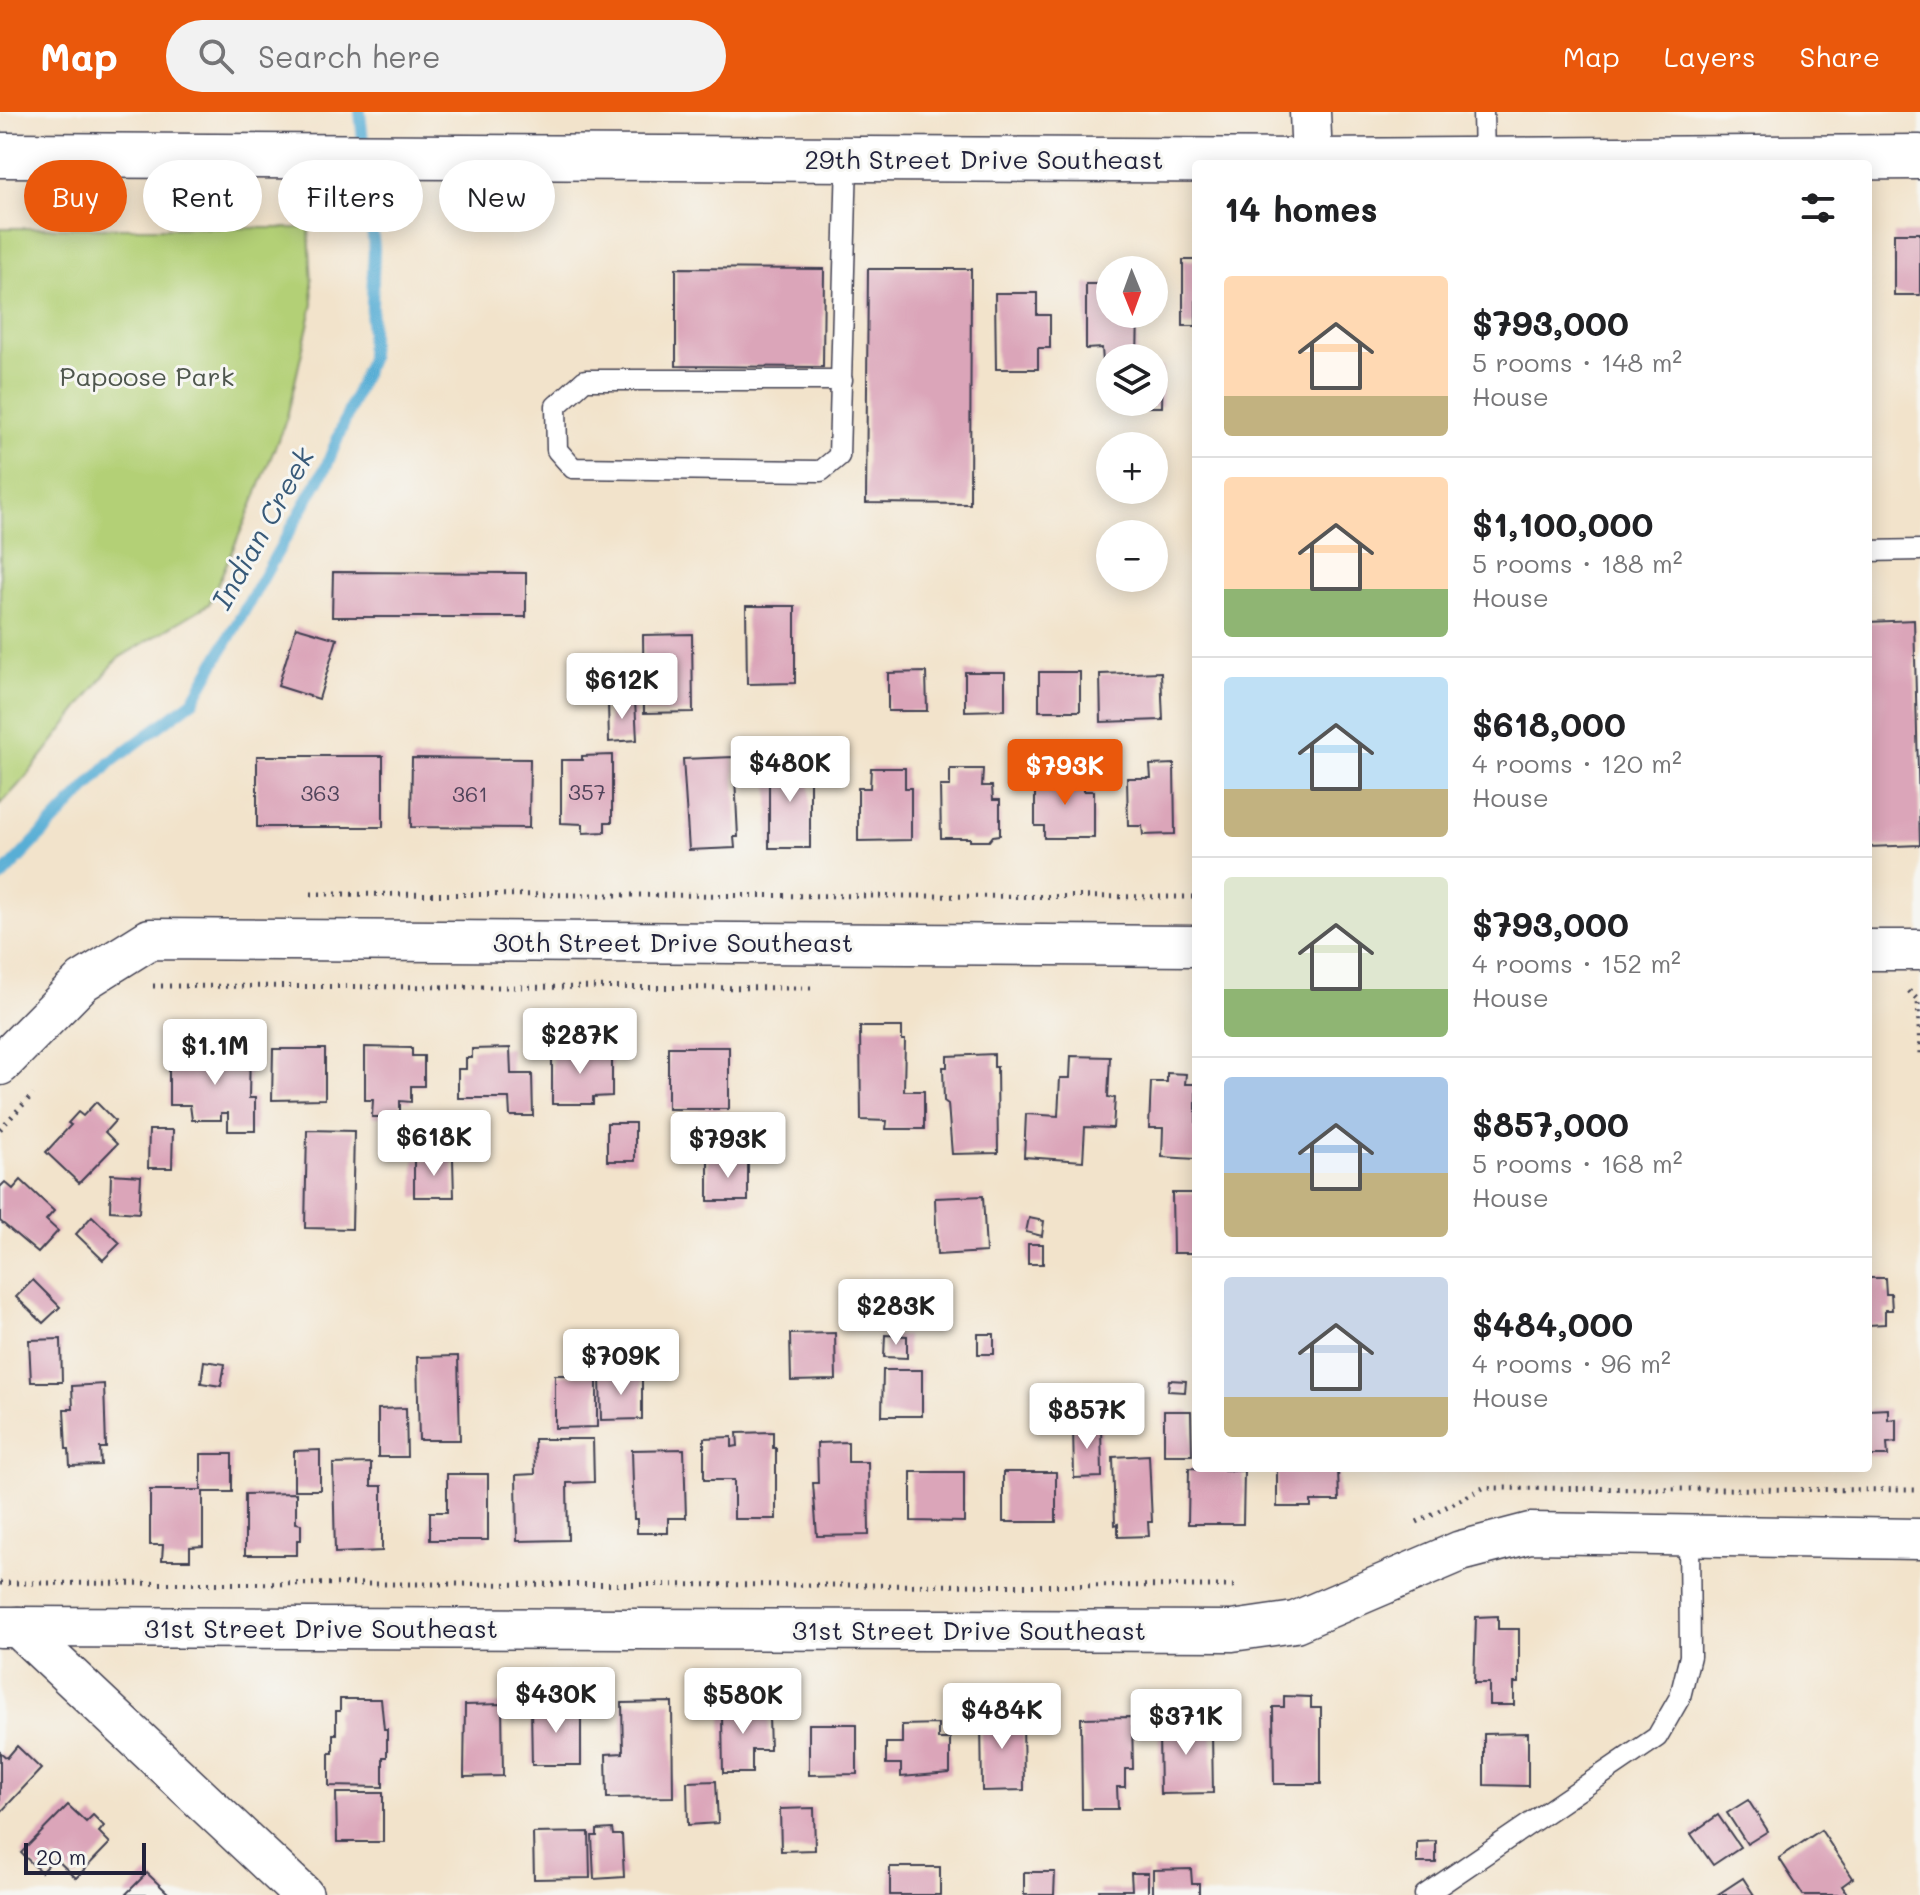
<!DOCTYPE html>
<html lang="en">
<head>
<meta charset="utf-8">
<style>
	body { margin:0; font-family:Mali,sans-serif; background:#f2f2f2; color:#202124; height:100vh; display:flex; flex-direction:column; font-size:30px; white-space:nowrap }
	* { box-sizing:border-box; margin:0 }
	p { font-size:26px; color:#757577 }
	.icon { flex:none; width:44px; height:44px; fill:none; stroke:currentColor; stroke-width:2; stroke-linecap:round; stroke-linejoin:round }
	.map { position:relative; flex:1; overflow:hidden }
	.side { position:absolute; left:1192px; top:48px; width:680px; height:1312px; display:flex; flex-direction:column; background:#fff; border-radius:8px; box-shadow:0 4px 20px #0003 }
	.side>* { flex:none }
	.hud { position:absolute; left:24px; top:48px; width:760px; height:72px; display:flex; gap:16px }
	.needle { width:52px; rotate:179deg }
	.controls { position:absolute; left:1096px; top:144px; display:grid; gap:16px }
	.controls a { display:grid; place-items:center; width:72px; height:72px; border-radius:50%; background:#fff; box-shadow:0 4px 20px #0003; font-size:40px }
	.scale { position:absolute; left:24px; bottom:20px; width:122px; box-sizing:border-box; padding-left:8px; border:4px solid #22223b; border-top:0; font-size:22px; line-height:28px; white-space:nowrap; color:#22223b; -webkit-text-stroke:6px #f6f6f2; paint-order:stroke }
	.price { position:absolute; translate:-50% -68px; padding:0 18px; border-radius:8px; background:#fff; color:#222; font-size:26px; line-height:52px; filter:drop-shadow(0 2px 4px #0008) }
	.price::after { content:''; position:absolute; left:50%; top:48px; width:24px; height:18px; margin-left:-12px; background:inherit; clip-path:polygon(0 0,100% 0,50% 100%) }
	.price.current { background:#ea580c; color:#fff }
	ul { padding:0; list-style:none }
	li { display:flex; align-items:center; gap:24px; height:200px; padding:0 32px }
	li+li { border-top:2px solid #e0e0e0 }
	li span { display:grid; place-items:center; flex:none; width:224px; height:160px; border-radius:8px; color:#555 }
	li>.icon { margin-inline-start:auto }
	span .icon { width:96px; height:96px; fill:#fffc; stroke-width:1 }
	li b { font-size:34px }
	h2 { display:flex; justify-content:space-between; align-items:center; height:96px; padding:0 32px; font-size:34px }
	.chip { padding:0 28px; border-radius:36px; background:#fff; box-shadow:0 4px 20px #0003; font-size:28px; line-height:72px }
	.chip.current { background:#ea580c; color:#fff }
	header { display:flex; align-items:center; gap:48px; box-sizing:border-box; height:112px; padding:0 40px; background:#ea580c; color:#fff }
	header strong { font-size:38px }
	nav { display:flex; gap:44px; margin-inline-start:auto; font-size:28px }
	.search { width:560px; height:72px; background:#f2f2f2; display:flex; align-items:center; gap:20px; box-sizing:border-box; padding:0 28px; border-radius:44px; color:#757577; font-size:30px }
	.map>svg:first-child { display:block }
	.green { fill:#b3d076; stroke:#6a7958; stroke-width:2 }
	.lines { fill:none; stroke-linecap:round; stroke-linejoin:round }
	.stream { stroke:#59aed5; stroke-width:12 }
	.building { fill:#dba5b9 }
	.lane-casing { stroke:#413f51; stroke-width:23 }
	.street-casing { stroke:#413f51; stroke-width:43 }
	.secondary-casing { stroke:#413f51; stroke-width:47 }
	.path { stroke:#413f51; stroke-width:5; stroke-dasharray:2 6; stroke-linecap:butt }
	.lane { stroke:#fff; stroke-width:20 }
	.street { stroke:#fff; stroke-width:40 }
	.secondary { stroke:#fff; stroke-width:44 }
	.labels { text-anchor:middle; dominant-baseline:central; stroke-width:6; stroke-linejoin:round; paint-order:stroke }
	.number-label { font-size:22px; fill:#50435a }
	.street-label { font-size:26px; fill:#22223b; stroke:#f6f6f2 }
	.park-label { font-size:26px; fill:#4e564d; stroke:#f6f6f2 }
	.water-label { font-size:28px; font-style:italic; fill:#385a79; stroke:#f6f6f2 }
</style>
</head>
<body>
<header>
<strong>Map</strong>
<div class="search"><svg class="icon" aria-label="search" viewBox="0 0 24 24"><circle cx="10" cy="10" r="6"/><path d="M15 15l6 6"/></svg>Search here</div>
<nav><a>Map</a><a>Layers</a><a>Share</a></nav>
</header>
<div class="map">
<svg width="1920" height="1783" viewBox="0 0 1920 1783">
	<rect width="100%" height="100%" fill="#f6f6f2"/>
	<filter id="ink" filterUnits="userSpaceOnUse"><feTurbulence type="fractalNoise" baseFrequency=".0125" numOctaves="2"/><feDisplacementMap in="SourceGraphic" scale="16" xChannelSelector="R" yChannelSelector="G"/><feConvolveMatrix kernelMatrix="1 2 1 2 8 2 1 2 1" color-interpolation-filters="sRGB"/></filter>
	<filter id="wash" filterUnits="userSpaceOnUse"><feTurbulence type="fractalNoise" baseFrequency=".006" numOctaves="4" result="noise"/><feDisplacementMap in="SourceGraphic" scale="32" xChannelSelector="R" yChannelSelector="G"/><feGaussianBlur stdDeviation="1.8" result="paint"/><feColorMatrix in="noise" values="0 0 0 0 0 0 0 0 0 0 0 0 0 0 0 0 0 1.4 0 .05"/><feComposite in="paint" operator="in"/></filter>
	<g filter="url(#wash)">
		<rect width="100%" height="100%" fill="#f2e3cb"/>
		<path class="green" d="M0 116H309L313 192 287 305 250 398 209 492 117 547 25 666 0 693Z"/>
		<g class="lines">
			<path class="stream" d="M0 766 111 650 193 589 326 355 370 247 374 136 360 0"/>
		</g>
		<g id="blocks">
			<g class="building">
				<rect x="1894" y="121" width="26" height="62"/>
				<rect x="1183" y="148" width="13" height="66"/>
				<path d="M676 156 824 157 823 255 676 254Z"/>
				<path d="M868 157H971L970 392 866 391Z"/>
				<path d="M1086 172H1110V202H1138L1137 246H1110V250H1103L1102 236 1086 237Z"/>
				<path d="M995 181H1037V203H1050V236H1038V257H996Z"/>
				<path d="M1154 255H1163L1162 295H1137V290H1154Z"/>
				<path d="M333 460 526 461V505H332Z"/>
				<path d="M746 494H795V571L747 572Z"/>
				<path d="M1914 508 1920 733 1868 735V510Z"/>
				<path d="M296 515 337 527 319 587 278 574Z"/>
				<path d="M692 522 693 600 644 601 643 523Z"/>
				<path d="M926 560 927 599H888V561Z"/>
				<path d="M965 560H1005V598L965 599Z"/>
				<rect x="1039" y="560" width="41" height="39"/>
				<path d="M1161 560 1163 608 1101 610 1100 562Z"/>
				<path d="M635 588 637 628 609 630 608 590Z"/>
				<path d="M612 643V710H605V720L583 721V712L561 711V648H582V644Z"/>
				<rect x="257" y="644" width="126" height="71"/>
				<path d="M734 645 738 725H734L735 736 689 738 683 647Z"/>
				<path d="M412 646 530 647 529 716 411 715Z"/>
				<rect x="769" y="648" width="41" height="88"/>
				<path d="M1174 652 1175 722 1143 723 1142 714H1128L1127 666H1151L1150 653Z"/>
				<path d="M871 656H905V676H911V728L858 729V676H870Z"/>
				<path d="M950 657H983L982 674H992L993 688H1000V723L993 724 989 729H970V726H941L940 674H950Z"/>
				<path d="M1084 661V679H1094V726H1044V714H1035V669H1051V662Z"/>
				<path d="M860 915H902V928H905L904 979H924V1017H886L887 1009 861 1008Z"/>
				<path d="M365 935 412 936V944H424V974H411V990L400 989V1005H372L373 988H365Z"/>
				<rect x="668" y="935" width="61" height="62"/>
				<path d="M510 936 511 962H532L533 1004H510L509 986H458V957H466V946H472V937Z"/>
				<path d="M218 937H250L249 986H255V1019H228V1001H221V1008H192L190 993H169V954L183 953V941H218Z"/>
				<path d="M273 937H325V987L272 988Z"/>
				<path d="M552 937H587V942H612V984L593 985V992H552Z"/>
				<path d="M994 942V955H997L998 1041 952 1042 948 992 944 989 943 955H947V944Z"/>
				<path d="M1071 944 1110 945 1108 985 1115 986 1113 1016 1085 1015 1083 1049 1024 1045 1026 1002 1058 1004 1060 966H1070Z"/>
				<path d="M1167 961 1186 962 1185 972H1196V1047L1162 1045 1163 1016H1149L1151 970H1167Z"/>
				<path d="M96 990 115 1009 105 1020 117 1032 79 1071 46 1040 71 1013 68 1011 78 1000 83 1004Z"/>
				<rect x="607" y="1011" width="28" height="38"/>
				<path d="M149 1018H173L172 1056H148Z"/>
				<path d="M307 1018 354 1019 352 1117 305 1116Z"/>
				<path d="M748 1046V1089H708V1047Z"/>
				<path d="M453 1047 454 1085H414V1048Z"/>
				<path d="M111 1062 141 1064 139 1101 110 1099Z"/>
				<path d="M21 1068 54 1099 46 1108 58 1119 38 1141 0 1109V1075L5 1070 13 1077Z"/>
				<path d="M1172 1081H1196V1141H1173Z"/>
				<path d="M983 1084 986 1140 937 1143 935 1086Z"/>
				<path d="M92 1104 120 1131 103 1148 76 1122Z"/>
				<path d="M1029 1106 1044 1109 1042 1124 1026 1120Z"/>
				<rect x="1028" y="1132" width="15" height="20"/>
				<path d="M1868 1166H1885L1886 1182H1891L1892 1198H1885V1212L1868 1213Z"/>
				<path d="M33 1168 60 1195 43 1211 16 1185Z"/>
				<path d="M835 1221 836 1268 791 1269 790 1222Z"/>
				<rect x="978" y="1222" width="16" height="20"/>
				<path d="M885 1223 907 1224V1246L884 1245Z"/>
				<path d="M61 1227 62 1270H31L29 1228Z"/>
				<path d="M458 1244 460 1328H419L417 1245Z"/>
				<path d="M204 1249 225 1252 221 1274 201 1271Z"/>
				<path d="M883 1258H922V1304H882Z"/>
				<path d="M642 1262V1307L601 1308 600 1263Z"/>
				<path d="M555 1263H597V1315L555 1316Z"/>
				<path d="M1169 1268 1186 1269 1185 1280 1168 1279Z"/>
				<path d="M104 1272 106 1336H100L101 1353 70 1354 69 1337H66L64 1297H73L72 1274Z"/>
				<path d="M406 1296 407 1345H378V1297Z"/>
				<path d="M1888 1297V1308L1896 1307V1330L1887 1331 1888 1344H1868V1298Z"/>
				<path d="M1164 1299H1191L1192 1343H1164Z"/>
				<path d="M1073 1313H1101L1102 1365 1074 1366Z"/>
				<path d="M773 1320V1336H776V1407H734V1368H704V1326L732 1325V1335L738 1334 737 1321Z"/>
				<path d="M534 1327H593L594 1370 567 1371 568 1428 517 1429 516 1363 535 1362Z"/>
				<path d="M848 1330V1350H868L869 1423 817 1424 813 1371H818L817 1331Z"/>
				<path d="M684 1337 686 1406H668V1421H637V1407H634L632 1338Z"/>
				<path d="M320 1338V1378H294V1339Z"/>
				<path d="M201 1342H232V1380H203V1434L190 1435V1448H162L163 1433H150V1378H201Z"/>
				<path d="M1149 1343 1152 1410H1148L1149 1424 1118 1425V1412L1115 1413 1113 1345Z"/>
				<path d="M371 1351V1374H382V1439L335 1441 333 1352Z"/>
				<path d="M1189 1356 1244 1359 1243 1412H1188Z"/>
				<path d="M1277 1356H1338L1339 1389H1311V1395H1277Z"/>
				<path d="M911 1360H964V1410L911 1409Z"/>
				<rect x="1003" y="1360" width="53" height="50"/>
				<path d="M447 1362H488V1428H430V1400H447Z"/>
				<path d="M296 1381V1411L301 1412V1428H297V1443H245V1382Z"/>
				<path d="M1498 1504V1517H1519V1571H1514V1593H1489V1571H1474L1476 1505Z"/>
				<path d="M1284 1584 1311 1585V1596H1321V1672H1274L1273 1595H1284Z"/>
				<path d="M751 1586V1605L769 1604 770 1638H752V1661H723L722 1603H727V1587Z"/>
				<path d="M340 1587H381L384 1617H387V1645H383V1675L329 1674V1641H333V1622H336V1599H340Z"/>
				<path d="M672 1590 673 1685 607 1686 606 1642 623 1641 622 1591Z"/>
				<path d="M502 1592 503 1664 464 1665 465 1593Z"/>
				<path d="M581 1593V1653H532L531 1594Z"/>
				<path d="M985 1598H1019V1607H1023L1024 1678 982 1679 981 1609H985Z"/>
				<path d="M1132 1605 1133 1657H1125V1675H1117L1118 1697H1082L1081 1606Z"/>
				<path d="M1206 1605 1207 1621H1212L1213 1681 1160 1682 1159 1621H1162V1606Z"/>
				<path d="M809 1612H857V1662L809 1663Z"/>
				<path d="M938 1612V1627H950V1661L901 1665V1652H886V1631H902V1613Z"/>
				<path d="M1528 1621V1674L1484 1673V1622Z"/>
				<path d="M17 1634 41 1657 0 1701V1640L7 1646Z"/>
				<path d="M716 1669 718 1711 688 1713 687 1670Z"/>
				<path d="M336 1681H383V1730H337Z"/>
				<path d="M1748 1688 1768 1719 1747 1732 1727 1701Z"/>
				<path d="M68 1693 86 1710 93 1703 104 1714 99 1720 110 1731 76 1766 55 1746 41 1760 21 1741Z"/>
				<path d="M814 1696 815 1738 781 1739 780 1697Z"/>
				<path d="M1718 1703 1740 1735 1713 1753 1691 1722Z"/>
				<path d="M612 1717 613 1723H622L624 1765 594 1767 592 1724H597V1718Z"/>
				<path d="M1821 1718 1853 1766 1842 1774 1848 1783H1803L1779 1746Z"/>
				<path d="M589 1720 590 1766 534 1767 533 1721Z"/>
				<path d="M1436 1729V1751H1417V1730Z"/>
				<rect x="890" y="1755" width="50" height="28"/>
				<path d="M1191 1757 1192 1772H1199V1783H1153V1758Z"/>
				<path d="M1024 1760H1055L1054 1783H1024Z"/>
				<path d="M147 1761 170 1783H125Z"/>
				<path d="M1131 1761H1148V1783H1100L1099 1778H1132Z"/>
				<path d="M1743 1766 1754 1783H1717Z"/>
			</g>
		</g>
	</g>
	<g filter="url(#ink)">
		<use href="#blocks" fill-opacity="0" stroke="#413f51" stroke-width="2"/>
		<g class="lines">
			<g class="lane-casing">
				<g id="lane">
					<path d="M1483 0 1484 48"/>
					<path d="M842 268H585L556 294 557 338 573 356 821 359 839 344C842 245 845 145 847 45"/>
					<path d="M1868 439 1920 438"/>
					<path d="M1425 1783 1657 1625 1680 1585 1690 1544 1689 1423"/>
				</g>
			</g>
			<g class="street-casing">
				<g id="street">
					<path d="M1310 0 1312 49"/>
					<path d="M1868 838H1920"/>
					<path d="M0 953 83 869 150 827 1196 834"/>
					<path d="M0 1515 1232 1519 1295 1510 1461 1439 1530 1421 1920 1427"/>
					<path d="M18 1515 303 1783"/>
				</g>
			</g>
			<g class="secondary-casing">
				<path id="secondary" d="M0 43 1312 49 1920 45"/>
			</g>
			<g class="path">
				<path d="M311 782 1196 785"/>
				<path d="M153 874 815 876"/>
				<path d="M1909 879 1918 888 1920 942"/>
				<path d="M0 1017 33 982"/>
				<path d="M1417 1410 1483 1376 1920 1378"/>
				<path d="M0 1471 1239 1474"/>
			</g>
			<use href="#lane" class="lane"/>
			<use href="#street" class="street"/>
			<use href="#secondary" class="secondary"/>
		</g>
	</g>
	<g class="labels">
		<g class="number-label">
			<text x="587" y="679">357</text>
			<text x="320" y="680">363</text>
			<text x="470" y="681">361</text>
		</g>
		<g class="street-label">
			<text x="984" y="47">29th Street Drive Southeast</text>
			<text x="673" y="830">30th Street Drive Southeast</text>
			<text x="321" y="1516">31st Street Drive Southeast</text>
			<text x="969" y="1518">31st Street Drive Southeast</text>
		</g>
		<g class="park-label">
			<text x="147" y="264">Papoose Park</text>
		</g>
		<g class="water-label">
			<text transform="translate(262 416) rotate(-61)">Indian Creek</text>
		</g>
	</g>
</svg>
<div class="controls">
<a><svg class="needle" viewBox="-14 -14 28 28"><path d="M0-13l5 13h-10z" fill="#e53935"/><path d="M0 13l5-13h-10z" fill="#757577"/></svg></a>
<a><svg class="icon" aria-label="layers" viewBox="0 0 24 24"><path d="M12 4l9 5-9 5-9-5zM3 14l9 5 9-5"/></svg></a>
<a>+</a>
<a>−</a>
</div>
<div class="scale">20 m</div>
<b class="price" style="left:622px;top:609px">$612K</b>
<b class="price" style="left:790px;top:692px">$480K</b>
<b class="price current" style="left:1065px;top:695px">$793K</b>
<b class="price" style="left:580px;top:964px">$287K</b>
<b class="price" style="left:215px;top:975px">$1.1M</b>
<b class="price" style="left:434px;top:1066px">$618K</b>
<b class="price" style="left:728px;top:1068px">$793K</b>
<b class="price" style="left:896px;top:1235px">$283K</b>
<b class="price" style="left:621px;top:1285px">$709K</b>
<b class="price" style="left:1087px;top:1339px">$857K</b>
<b class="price" style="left:556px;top:1623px">$430K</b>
<b class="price" style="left:743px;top:1624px">$580K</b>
<b class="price" style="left:1002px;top:1639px">$484K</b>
<b class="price" style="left:1186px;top:1645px">$371K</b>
<div class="hud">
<a class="chip current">Buy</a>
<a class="chip">Rent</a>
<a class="chip">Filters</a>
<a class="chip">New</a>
</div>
<section class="side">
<h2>14 homes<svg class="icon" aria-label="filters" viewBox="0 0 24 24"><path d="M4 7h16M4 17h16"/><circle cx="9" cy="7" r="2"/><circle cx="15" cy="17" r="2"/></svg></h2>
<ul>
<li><span style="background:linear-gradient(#ffd9b3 75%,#c2b280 0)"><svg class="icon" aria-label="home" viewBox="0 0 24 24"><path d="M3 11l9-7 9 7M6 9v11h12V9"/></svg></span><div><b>$793,000</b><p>5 rooms · 148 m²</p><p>House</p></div></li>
<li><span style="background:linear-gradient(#ffd9b3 70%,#8fb573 0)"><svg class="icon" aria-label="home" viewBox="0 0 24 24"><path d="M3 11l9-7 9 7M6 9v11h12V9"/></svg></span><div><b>$1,100,000</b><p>5 rooms · 188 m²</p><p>House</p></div></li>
<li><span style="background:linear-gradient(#bfe0f5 70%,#c2b280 0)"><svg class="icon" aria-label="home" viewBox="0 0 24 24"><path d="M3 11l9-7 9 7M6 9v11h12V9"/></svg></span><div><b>$618,000</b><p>4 rooms · 120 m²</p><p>House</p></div></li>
<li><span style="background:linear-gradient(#dfe7d0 70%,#8fb573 0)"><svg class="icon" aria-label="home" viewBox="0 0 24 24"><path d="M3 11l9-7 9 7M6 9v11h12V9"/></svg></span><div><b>$793,000</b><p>4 rooms · 152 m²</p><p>House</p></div></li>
<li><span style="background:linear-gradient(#a9c7e8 60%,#c2b280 0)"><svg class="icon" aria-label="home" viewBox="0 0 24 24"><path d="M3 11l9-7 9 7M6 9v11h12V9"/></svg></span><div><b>$857,000</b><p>5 rooms · 168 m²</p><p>House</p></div></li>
<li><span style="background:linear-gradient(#c9d6e8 75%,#c2b280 0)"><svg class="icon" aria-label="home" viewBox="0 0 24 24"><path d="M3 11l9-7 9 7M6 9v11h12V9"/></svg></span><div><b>$484,000</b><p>4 rooms · 96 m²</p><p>House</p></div></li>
</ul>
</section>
</div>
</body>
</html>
